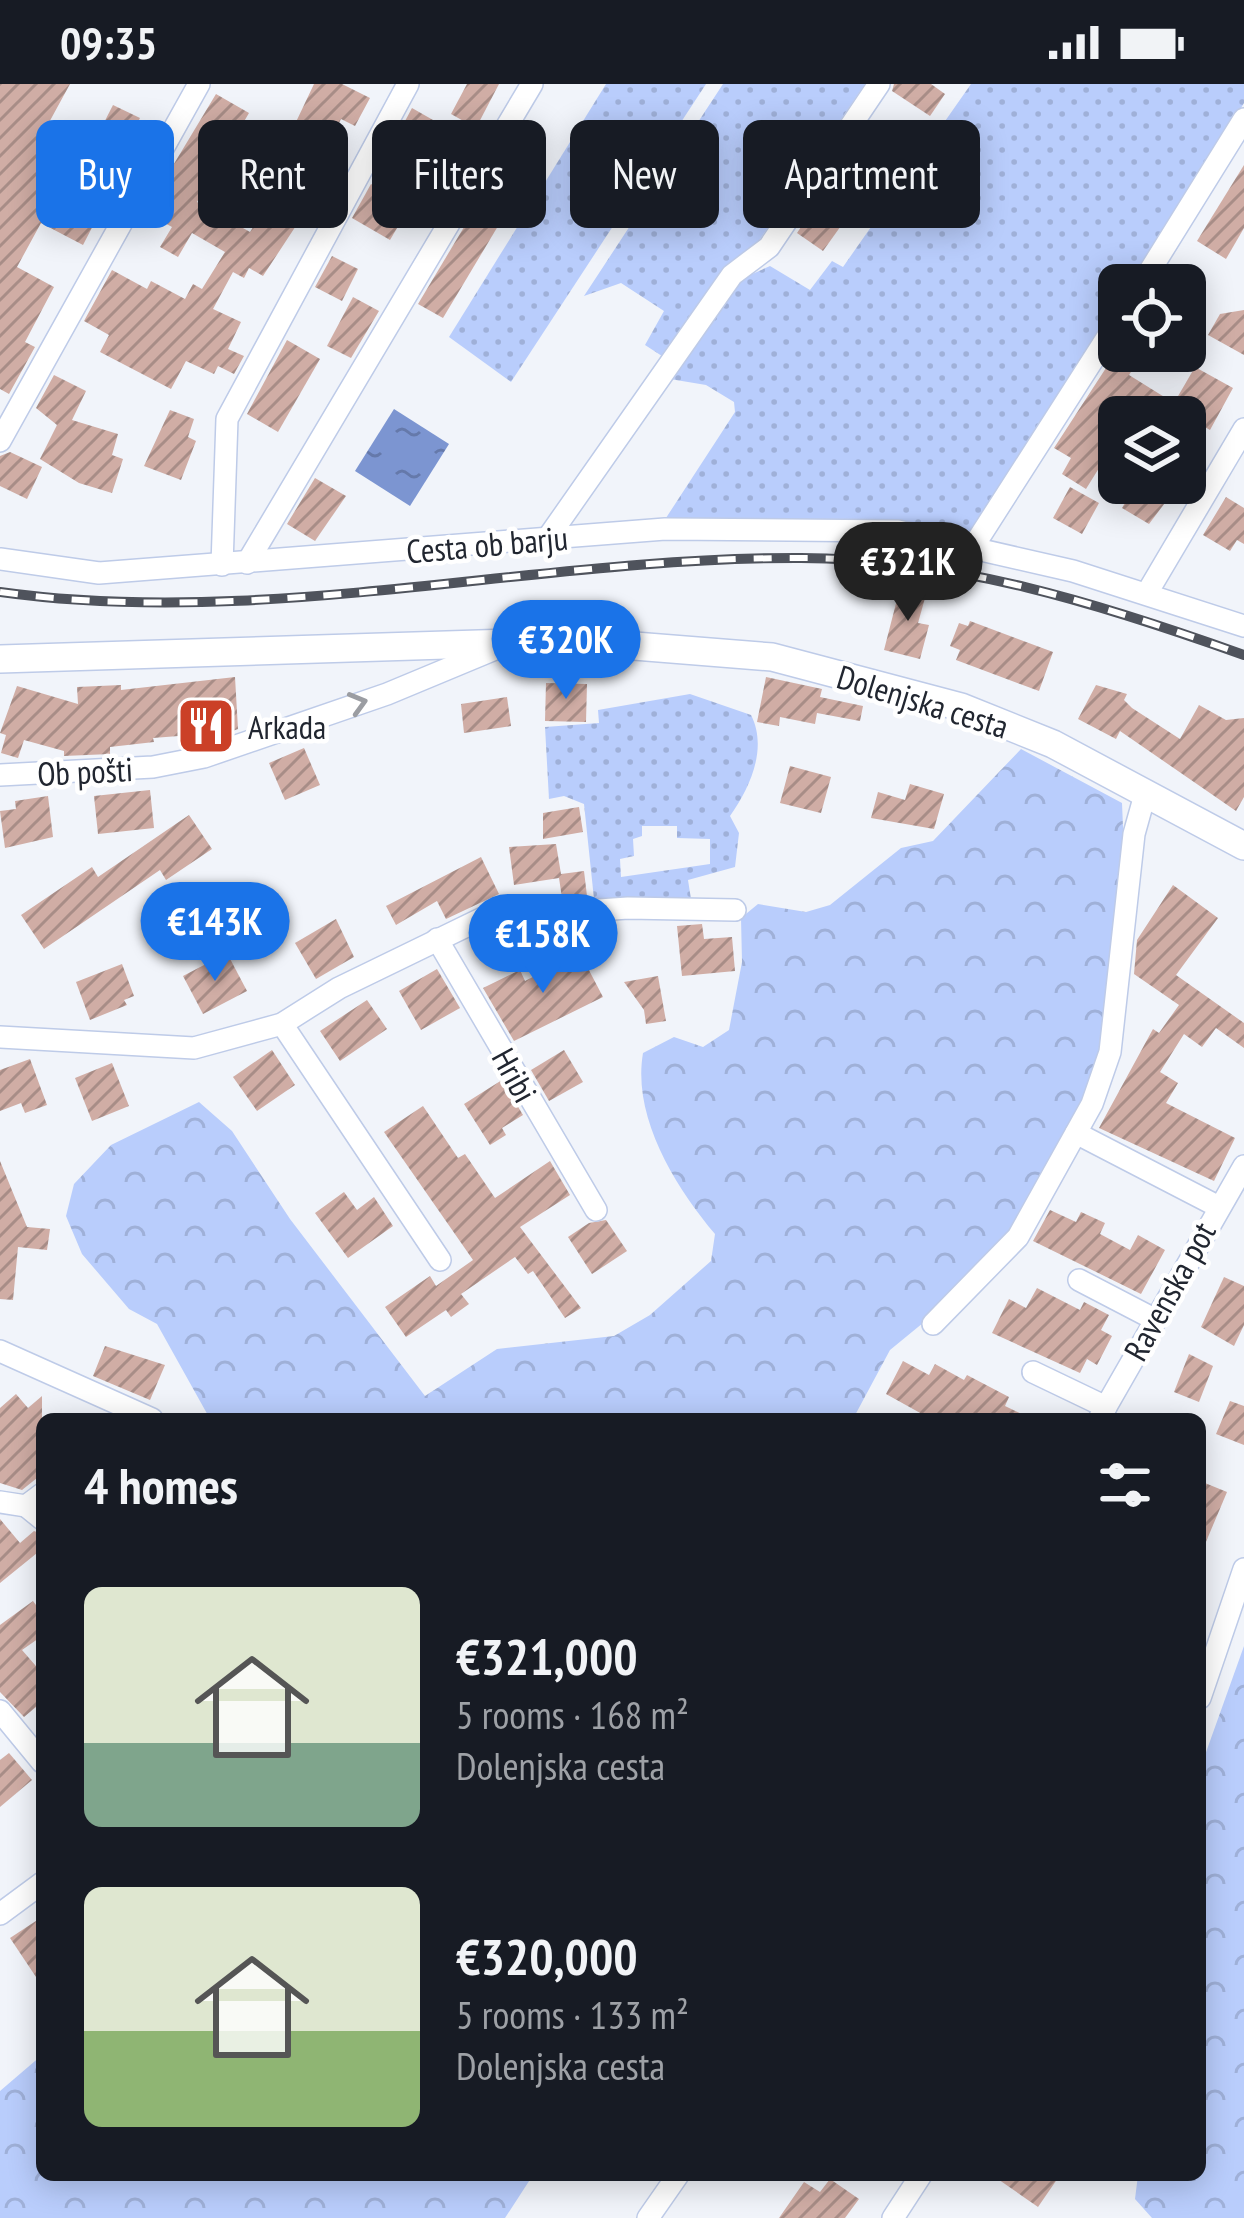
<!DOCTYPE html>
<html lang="en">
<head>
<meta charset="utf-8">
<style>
	body { margin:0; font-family:"PT Sans Narrow",sans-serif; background:#20242c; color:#f1f3f6; height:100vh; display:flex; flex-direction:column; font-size:45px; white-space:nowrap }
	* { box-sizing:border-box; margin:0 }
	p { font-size:39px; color:#9ea1a6 }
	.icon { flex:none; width:66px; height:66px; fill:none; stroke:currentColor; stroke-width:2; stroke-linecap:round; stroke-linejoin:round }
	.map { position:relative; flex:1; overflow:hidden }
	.drawer { position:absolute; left:36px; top:1329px; width:1170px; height:768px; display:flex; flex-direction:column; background:#171b24; border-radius:18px; box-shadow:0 6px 30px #0003 }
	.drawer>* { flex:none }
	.guide { position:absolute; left:36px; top:36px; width:1173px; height:108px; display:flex; gap:24px }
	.controls { position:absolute; left:1098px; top:180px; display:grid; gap:24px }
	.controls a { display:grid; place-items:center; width:108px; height:108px; border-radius:18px; background:#171b24; box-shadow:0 6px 30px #0003; font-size:60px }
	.price { position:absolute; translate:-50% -102px; padding:0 27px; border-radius:42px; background:#1a73e8; color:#fff; font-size:39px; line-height:78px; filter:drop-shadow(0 3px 6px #0008) }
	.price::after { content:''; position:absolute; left:50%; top:72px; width:36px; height:27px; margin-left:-18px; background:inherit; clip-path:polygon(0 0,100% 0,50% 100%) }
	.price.on { background:#222; color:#fff }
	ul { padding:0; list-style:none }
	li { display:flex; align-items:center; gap:36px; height:300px; padding:0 48px }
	li span { display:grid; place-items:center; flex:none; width:336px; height:240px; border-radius:18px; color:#555 }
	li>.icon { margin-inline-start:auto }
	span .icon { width:144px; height:144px; fill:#fffc; stroke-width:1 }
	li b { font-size:51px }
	h2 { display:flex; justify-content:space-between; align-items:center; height:144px; padding:0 48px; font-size:51px }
	.pill { padding:0 42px; border-radius:18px; background:#171b24; box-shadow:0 6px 30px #0003; font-size:42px; line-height:108px }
	.pill.on { background:#1a73e8; color:#fff }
	.status { display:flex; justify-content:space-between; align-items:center; height:84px; padding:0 60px; background:#171b24; direction:ltr }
	.status svg { height:33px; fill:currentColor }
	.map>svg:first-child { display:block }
	.grass { fill:url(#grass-dots); fill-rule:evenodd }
	.forest { fill:url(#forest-crowns) }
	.water { fill:url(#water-ripples) }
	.building { fill:url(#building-hatch) }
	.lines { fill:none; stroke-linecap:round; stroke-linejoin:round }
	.minor-casing { stroke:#becbe8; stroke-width:24 }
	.major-casing { stroke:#becbe8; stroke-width:30 }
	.minor { stroke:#fff; stroke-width:21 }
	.major { stroke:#fff; stroke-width:27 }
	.rail-casing { stroke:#4f535c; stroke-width:10 }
	.rail { stroke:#fff; stroke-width:6; stroke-dasharray:18; stroke-linecap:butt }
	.oneway { stroke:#9b9da2 }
	.labels { text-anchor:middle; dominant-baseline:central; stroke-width:9; stroke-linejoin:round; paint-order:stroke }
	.street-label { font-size:33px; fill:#212630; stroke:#fff }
	.poi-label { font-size:33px; fill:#212630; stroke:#fff; text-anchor:start }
</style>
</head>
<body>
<div class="status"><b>09:35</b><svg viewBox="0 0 49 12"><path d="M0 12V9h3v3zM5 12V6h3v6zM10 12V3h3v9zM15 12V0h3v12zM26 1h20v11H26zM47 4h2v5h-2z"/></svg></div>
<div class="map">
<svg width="1244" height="2134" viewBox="0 0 1244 2134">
	<defs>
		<pattern id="grass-dots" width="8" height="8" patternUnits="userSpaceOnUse" patternTransform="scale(3)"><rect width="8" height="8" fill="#b9cdfc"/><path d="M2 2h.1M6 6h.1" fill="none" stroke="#9fb0d8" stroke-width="1.8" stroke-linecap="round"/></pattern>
		<pattern id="forest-crowns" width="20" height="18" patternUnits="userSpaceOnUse" patternTransform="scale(3)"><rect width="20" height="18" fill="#b9cdfc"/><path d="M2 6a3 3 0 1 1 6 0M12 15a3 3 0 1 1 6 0" fill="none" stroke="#9fb0d8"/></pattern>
		<pattern id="water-ripples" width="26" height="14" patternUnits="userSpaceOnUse" patternTransform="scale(3)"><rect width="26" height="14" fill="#7c95d1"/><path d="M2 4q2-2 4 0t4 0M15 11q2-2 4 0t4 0" fill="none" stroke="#6579aa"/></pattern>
		<pattern id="building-hatch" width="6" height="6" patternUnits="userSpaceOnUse" patternTransform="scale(3)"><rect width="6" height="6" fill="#d0ada5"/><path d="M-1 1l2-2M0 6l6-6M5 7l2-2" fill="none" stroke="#a88d87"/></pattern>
	</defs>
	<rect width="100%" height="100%" fill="#f1f4fa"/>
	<g class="grass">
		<path d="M606 0H706L511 298 449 253Z"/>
		<path d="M723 0H865L748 173 665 274 645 261 664 227 621 199 584 212Z"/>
		<path d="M971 0H1244V19L1134 201H1119V224L1005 404 968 451 847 436 664 437 735 328 734 318 706 301 670 295 739 196 770 182 810 206 832 177 843 183Z"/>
		<path d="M690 610 751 631C768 664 750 704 730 732L739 749 735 783 688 796 691 815H594L584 720 564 712 549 715 545 643 599 639 598 626ZM642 742H677V754L710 755V780L621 793 620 775 634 772 633 755 642 752Z"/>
	</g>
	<g class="forest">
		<path d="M1021 665 1122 719 1125 791 1105 975 1008 1154 962 1207 890 1266 853 1335H210L157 1240 129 1225 82 1170 66 1132 74 1100 111 1061 199 1018 232 1047 290 1135 425 1312 497 1265 614 1252 650 1231 711 1177 715 1150C675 1102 632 1033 643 969L674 953 703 963 729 946 742 878 741 834 758 820 806 828 830 821 901 764 933 757Z"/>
		<path d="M1244 1562V2134H1152L1135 2115 1138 2091H1200V1685Z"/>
		<path d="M42 1971V2091H533L505 2134H0V2007Z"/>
	</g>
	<path class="water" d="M394 325 449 360 410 422 355 387Z"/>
	<g class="building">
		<path d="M0 0H70L46 44 87 66 62 113 98 132 83 161 41 139 17 183 54 203 25 258 35 263 9 310 0 305Z"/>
		<path d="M314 0H342L370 14 355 42 341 35 307 104 328 117 319 132 307 125 263 192 249 184 244 194 233 188 213 225 241 238 228 265 244 272 234 290 218 282 214 290 186 277 171 305 100 268 109 251 84 237 112 186 147 205 151 197 185 215 193 200 202 205 225 168 192 149 178 173 160 163 172 143 145 128 216 10 249 29 197 118 250 148 290 85 277 78Z"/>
		<path d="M467 0H499L476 44 451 30Z"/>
		<path d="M894 0H931L945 10 930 32 892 7Z"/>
		<path d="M113 21 140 34 117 79 90 66Z"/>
		<path d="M412 24 440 40 415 82 389 67Z"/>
		<path d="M859 56 888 76 823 167 797 149Z"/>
		<path d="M512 63 537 77 443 234 418 220Z"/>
		<path d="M1244 81V144L1226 175 1197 157Z"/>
		<path d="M371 100 410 122 390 156 352 134Z"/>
		<path d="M332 172 358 185 342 217 315 203Z"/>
		<path d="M353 213 379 227 351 274 327 262Z"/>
		<path d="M1244 226V271L1208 251 1220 230Z"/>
		<path d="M287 256 320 275 278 348 247 330Z"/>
		<path d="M1117 267H1144L1129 291 1174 319 1195 283 1233 304 1210 346 1187 333H1119V352L1086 405 1062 390 1071 374 1054 364Z"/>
		<path d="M54 291 86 307 72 336 118 350 112 371 123 375 112 409 79 399 40 375 57 341 36 324Z"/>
		<path d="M170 326 194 335 188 353 196 357 181 396 144 382Z"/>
		<path d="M10 368 42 383 27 415 0 402V372Z"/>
		<path d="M315 394 346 412 315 457 287 440Z"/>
		<path d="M1136 399H1180L1149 440 1122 424Z"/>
		<path d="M1070 403 1099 419 1082 450 1053 434Z"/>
		<path d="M1226 413 1244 424V460L1237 456 1230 467 1203 451Z"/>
		<path d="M901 500 927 507 918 539 929 541 920 575 884 566Z"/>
		<path d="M970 537 1053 568 1039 607 956 576 960 566 950 562 959 539 968 542Z"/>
		<path d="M235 593 238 645 230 648 153 654 154 658 110 663V670L64 672V667L24 656 18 674 1 669 6 651 0 649 17 602 78 620 77 603 121 601V606Z"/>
		<path d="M766 593 822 605 820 613 863 622 860 637 817 629 815 640 780 633 779 642 757 638Z"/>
		<path d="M546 599 587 600 586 638 545 637Z"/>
		<path d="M1096 601 1127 610 1124 616 1132 624 1180 655 1199 621 1226 636 1244 634V713L1236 727 1120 647 1116 655 1078 635Z"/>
		<path d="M507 613 511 642 464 649 461 620Z"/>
		<path d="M304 664 320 701 285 716 269 679Z"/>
		<path d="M790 682 831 693 821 729 780 719Z"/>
		<path d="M910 700 944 710 934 745 871 734 878 708 905 716Z"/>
		<path d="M150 706 154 744 98 750 94 712Z"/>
		<path d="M48 712 53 753 5 764 0 727 16 725 15 717Z"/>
		<path d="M579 723 583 748 543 755V729Z"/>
		<path d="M189 731 212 765 166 796 160 786 44 865 21 831 92 783 98 793Z"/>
		<path d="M556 760 561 790 584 787 587 812 562 814 559 794 514 801 509 763Z"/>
		<path d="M481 773 499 810 446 835 437 817 396 841 386 822Z"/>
		<path d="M1173 801 1218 834 1176 891 1244 939V964L1216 944 1202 963 1184 950 1160 988 1178 999 1166 1019 1235 1054 1214 1097 1099 1044 1153 945 1159 949 1179 921 1134 890 1137 856Z"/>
		<path d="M336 835 354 873 316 895 295 859Z"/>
		<path d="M702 840 704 855 732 853 735 887 682 892 677 842Z"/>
		<path d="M227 869 247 907 203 930 183 892Z"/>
		<path d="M580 869 603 913 514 957 483 904 520 886 525 897Z"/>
		<path d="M122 880 134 912 124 916 127 921 90 936 76 898Z"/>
		<path d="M437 885 460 924 421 946 399 907Z"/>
		<path d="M658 892 666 937 646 940 644 926 624 898Z"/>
		<path d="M367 916 387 945 340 977 320 947Z"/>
		<path d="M272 966 295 1001 257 1027 233 993Z"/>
		<path d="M564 966 583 998 549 1017 531 986Z"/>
		<path d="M30 975 47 1021 25 1029 21 1019 0 1027V986Z"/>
		<path d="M112 979 129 1022 92 1037 75 994Z"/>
		<path d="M502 996 523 1031 502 1044 506 1051 490 1061 464 1020Z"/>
		<path d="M423 1022 458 1074 465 1070 495 1114 550 1077 570 1111 520 1143 581 1224 565 1234 533 1187 528 1190 515 1173 461 1210 469 1220 451 1233 446 1226 406 1253 385 1223 430 1192 436 1202 473 1176 384 1048Z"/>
		<path d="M0 1077 27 1143 50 1145 47 1166 18 1163 13 1216 0 1215Z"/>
		<path d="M344 1108 357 1126 374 1113 393 1142 348 1174 315 1129Z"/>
		<path d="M1050 1126 1076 1138 1081 1128 1105 1139 1100 1150 1130 1166 1138 1151 1165 1166 1141 1210 1033 1157Z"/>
		<path d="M606 1136 627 1167 592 1190 568 1153 589 1139Z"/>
		<path d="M1224 1193 1244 1202V1241L1234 1262 1201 1243Z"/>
		<path d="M1037 1204 1080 1226 1084 1218 1109 1231 1101 1246 1112 1252 1097 1281 1087 1275 1080 1289 992 1249 1009 1215 1026 1224Z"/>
		<path d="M105 1262 165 1281 150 1316 93 1292Z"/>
		<path d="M1189 1270 1213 1282 1199 1318 1174 1308Z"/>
		<path d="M903 1277 929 1291 935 1280 964 1296 967 1291 1009 1313 1005 1322 1032 1335H931L886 1310Z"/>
		<path d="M16 1310 28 1324 42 1312V1390L22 1406 0 1399V1324Z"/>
		<path d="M1230 1317 1244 1322V1361L1216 1350Z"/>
		<path d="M1200 1397 1227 1408 1200 1472Z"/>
		<path d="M0 1435 20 1459 34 1447 42 1450V1465L0 1499Z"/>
		<path d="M33 1517 42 1529V1552L22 1566 42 1589V1618L24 1633 0 1608V1541Z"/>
		<path d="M9 1669 32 1696 0 1723V1676Z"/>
		<path d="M42 1833V1902L10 1854Z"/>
		<path d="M992 2091H1060L1038 2123Z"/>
		<path d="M830 2095 859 2115 845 2134H779L804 2098 820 2108Z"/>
	</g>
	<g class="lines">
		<g class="minor-casing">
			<g id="minor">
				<path d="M1141 201 1244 35"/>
				<path d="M0 357 199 0"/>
				<path d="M547 455 732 191 769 163 879 0"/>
				<path d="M973 463 1119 235"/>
				<path d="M0 475 99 489 665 445 898 447 1073 487 1244 542"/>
				<path d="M247 479 532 0"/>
				<path d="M222 481 227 335 408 0"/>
				<path d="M1147 509 1244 345"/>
				<path d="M0 691 153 683 204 673 387 610 500 563"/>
				<path d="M437 855 596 1126"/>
				<path d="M282 940 440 1176"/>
				<path d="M0 953 194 964 282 940 339 904 483 834 628 824 735 826"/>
				<path d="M1076 1049 1217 1122"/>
				<path d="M1079 1196 1152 1234"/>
				<path d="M933 1240 1018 1153 1092 1020 1110 968 1134 750 1146 707"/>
				<path d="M0 1267 152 1335"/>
				<path d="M1033 1288 1106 1323"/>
				<path d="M1099 1335 1244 1082"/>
				<path d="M42 1410 26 1422 42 1435"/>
				<path d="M0 1418 26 1422"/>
				<path d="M1200 1614 1244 1485"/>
				<path d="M0 1627 42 1678"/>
				<path d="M0 1830 42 1799"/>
				<path d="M648 2134 678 2091"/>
				<path d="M893 2134 921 2091"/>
			</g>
		</g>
		<g class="major-casing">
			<path id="major" d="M0 575 572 557 772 573 961 623 1053 660 1244 762"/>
		</g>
		<use href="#minor" class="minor"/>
		<use href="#major" class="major"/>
		<g class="rail-casing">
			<path id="rail" d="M0 508C266 545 534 473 801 474 954 474 1101 520 1244 571"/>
		</g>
		<use href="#rail" class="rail"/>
	</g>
	<defs><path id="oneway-chevron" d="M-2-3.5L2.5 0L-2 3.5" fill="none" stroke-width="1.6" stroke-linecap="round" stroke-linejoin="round" transform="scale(3)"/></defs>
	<use class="oneway" href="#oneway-chevron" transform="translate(358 619) rotate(-16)"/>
	<defs>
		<g id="restaurant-square" transform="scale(3)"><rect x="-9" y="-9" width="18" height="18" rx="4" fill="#cb4027" stroke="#fff"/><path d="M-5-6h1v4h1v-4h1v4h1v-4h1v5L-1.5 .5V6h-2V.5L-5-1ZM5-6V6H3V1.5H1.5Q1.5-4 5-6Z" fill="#fff"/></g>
	</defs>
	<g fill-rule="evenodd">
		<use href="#restaurant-square" x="206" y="642"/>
	</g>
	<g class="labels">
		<g class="street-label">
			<text transform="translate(487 460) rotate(-5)">Cesta ob barju</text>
			<text transform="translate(923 617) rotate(17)">Dolenjska cesta</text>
			<text transform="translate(85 687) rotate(-3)">Ob pošti</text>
			<text transform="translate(515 991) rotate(61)">Hribi</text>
			<text transform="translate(1169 1207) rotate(-61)">Ravenska pot</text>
		</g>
		<g class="poi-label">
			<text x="248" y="642">Arkada</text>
		</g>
	</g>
</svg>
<div class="controls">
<a><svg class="icon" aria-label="locate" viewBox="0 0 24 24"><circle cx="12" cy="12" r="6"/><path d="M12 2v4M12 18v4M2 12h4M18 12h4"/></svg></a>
<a><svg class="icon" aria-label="layers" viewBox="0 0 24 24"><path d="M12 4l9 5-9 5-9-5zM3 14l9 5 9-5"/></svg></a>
</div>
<b class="price on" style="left:908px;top:540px">€321K</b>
<b class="price" style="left:566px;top:618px">€320K</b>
<b class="price" style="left:215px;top:900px">€143K</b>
<b class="price" style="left:543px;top:912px">€158K</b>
<div class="guide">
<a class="pill on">Buy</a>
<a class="pill">Rent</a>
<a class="pill">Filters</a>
<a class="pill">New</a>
<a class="pill">Apartment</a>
</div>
<section class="drawer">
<h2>4 homes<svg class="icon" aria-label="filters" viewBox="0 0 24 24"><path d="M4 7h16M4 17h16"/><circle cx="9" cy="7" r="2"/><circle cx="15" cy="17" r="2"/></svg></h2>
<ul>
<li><span style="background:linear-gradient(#dfe7d0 65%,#7fa58c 0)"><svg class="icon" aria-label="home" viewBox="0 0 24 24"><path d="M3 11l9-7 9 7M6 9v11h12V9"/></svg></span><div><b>€321,000</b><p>5 rooms · 168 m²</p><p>Dolenjska cesta</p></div></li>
<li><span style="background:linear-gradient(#dfe7d0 60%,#8fb573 0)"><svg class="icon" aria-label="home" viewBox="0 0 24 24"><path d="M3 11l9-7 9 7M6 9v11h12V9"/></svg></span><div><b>€320,000</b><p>5 rooms · 133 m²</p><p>Dolenjska cesta</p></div></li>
</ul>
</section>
</div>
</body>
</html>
